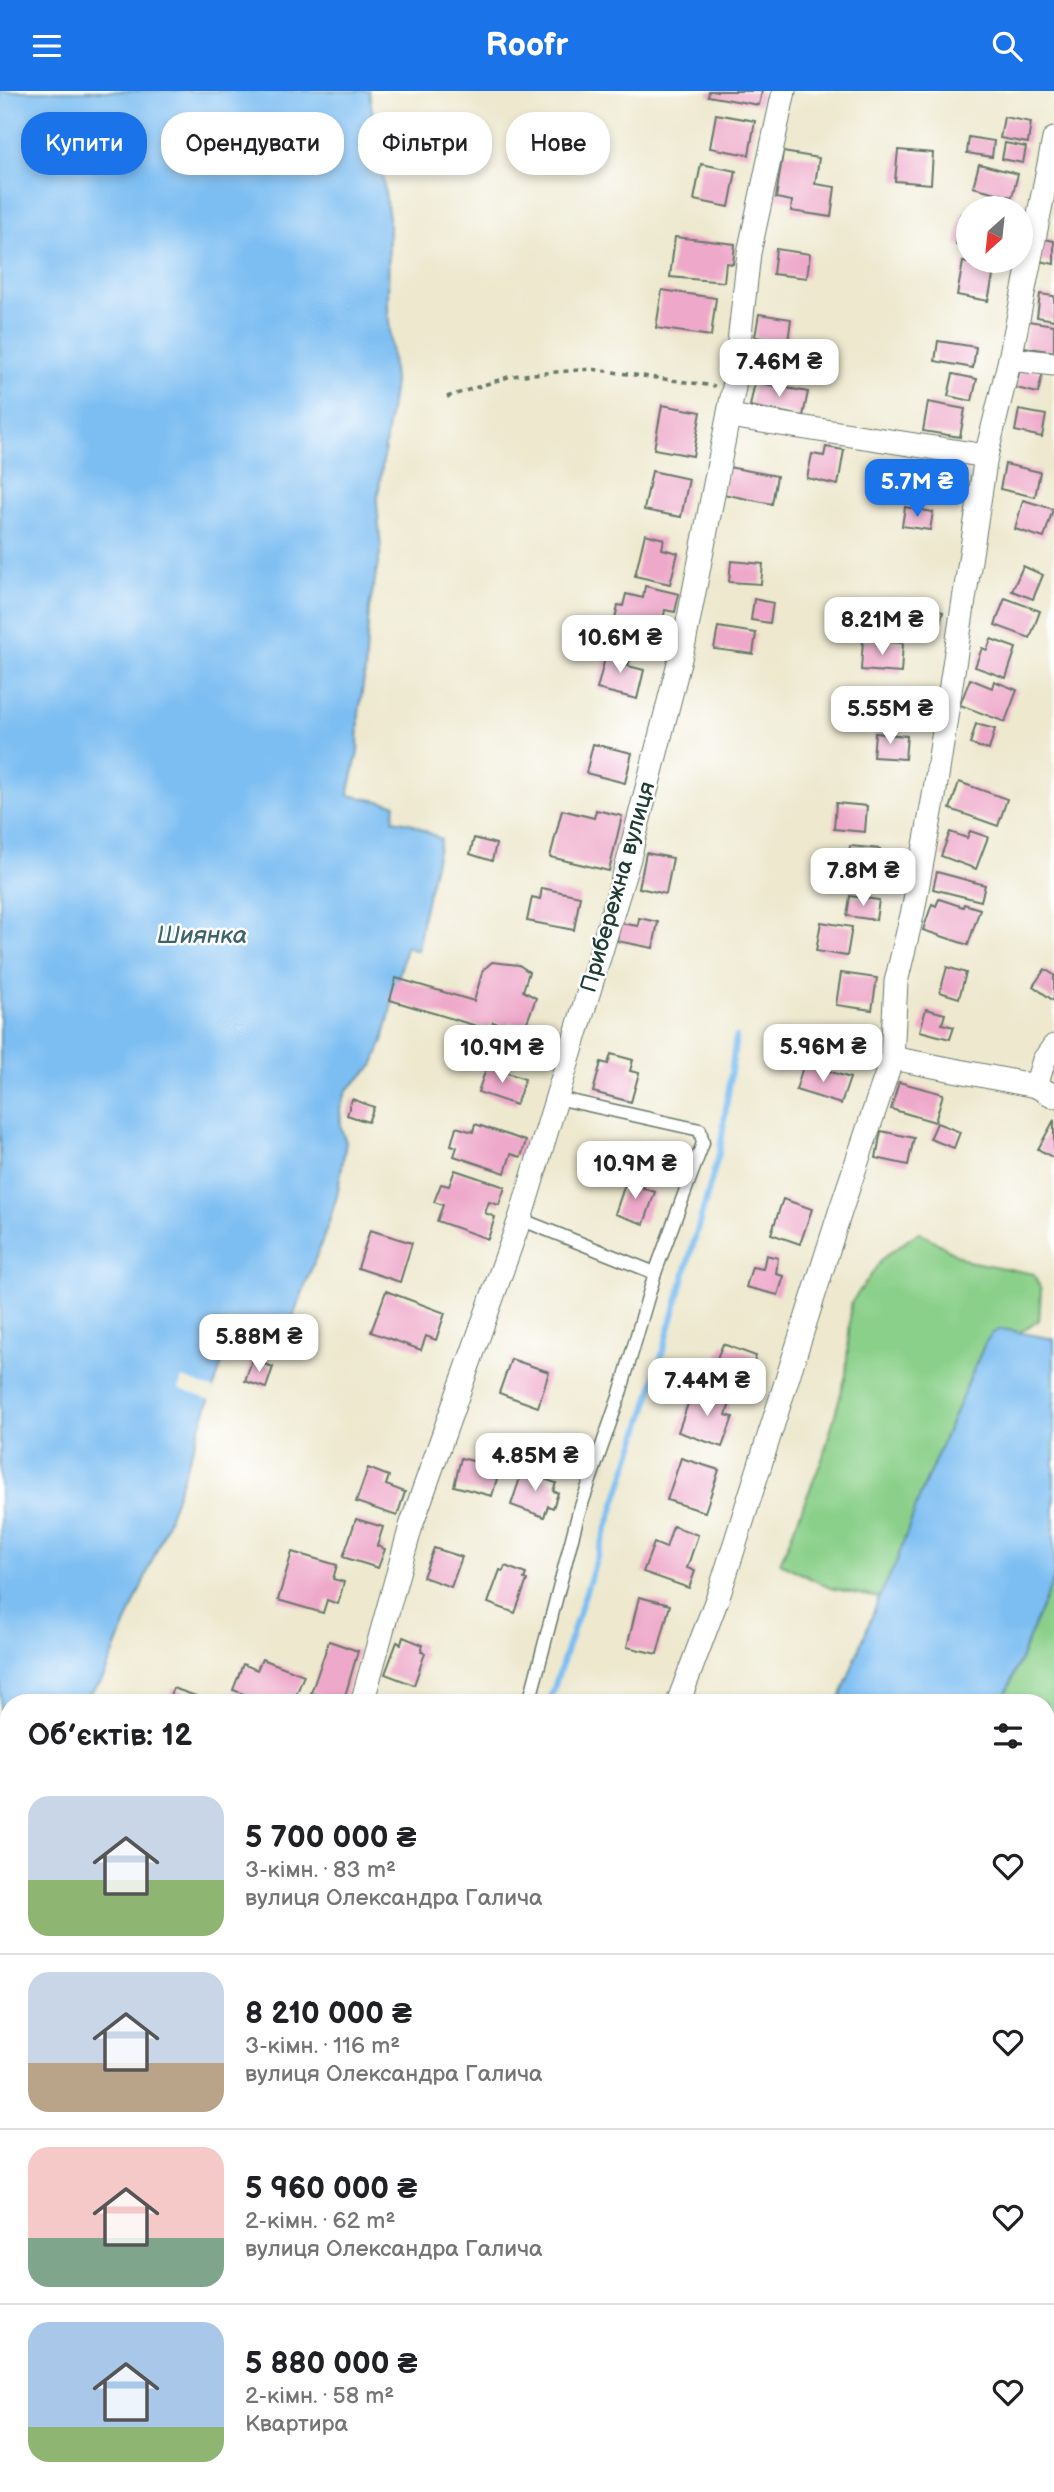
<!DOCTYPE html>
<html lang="uk">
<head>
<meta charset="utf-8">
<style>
	body { margin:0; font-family:"Balsamiq Sans",sans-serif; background:#f6f6f6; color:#202124; height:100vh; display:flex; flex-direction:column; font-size:26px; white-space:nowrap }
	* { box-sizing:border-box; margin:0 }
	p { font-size:23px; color:#757577 }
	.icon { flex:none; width:38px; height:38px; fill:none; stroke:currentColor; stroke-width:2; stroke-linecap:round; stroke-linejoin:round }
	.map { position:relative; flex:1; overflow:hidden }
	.details { position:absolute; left:0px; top:1603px; width:1055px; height:798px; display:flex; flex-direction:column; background:#fff; border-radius:28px 28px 0 0; box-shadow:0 4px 10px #0003 }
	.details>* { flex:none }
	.banner { position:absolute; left:21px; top:21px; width:700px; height:63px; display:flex; gap:14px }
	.needle { width:46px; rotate:207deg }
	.tools { position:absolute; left:956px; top:105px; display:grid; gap:14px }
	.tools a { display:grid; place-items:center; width:77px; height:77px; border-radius:50%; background:#fff; box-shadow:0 4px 10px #0003; font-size:35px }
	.price { position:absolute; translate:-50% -60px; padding:0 16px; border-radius:14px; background:#fff; color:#222; font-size:23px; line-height:46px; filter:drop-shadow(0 2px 4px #0008) }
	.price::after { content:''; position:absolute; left:50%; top:42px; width:21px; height:16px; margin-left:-10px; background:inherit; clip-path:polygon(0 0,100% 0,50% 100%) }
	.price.active { background:#1a73e8; color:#fff }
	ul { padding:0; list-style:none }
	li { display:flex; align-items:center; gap:21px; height:175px; padding:0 28px }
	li+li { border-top:2px solid #e0e0e0 }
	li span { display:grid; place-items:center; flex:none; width:196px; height:140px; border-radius:21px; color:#555 }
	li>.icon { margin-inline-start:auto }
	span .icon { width:84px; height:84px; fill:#fffc; stroke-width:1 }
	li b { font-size:30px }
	h2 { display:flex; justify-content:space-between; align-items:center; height:84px; padding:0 28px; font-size:30px }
	.pill { padding:0 24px; border-radius:28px; background:#fff; box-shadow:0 4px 10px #0003; font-size:24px; line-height:63px }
	.pill.active { background:#1a73e8; color:#fff }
	header { display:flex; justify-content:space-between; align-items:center; height:91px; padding:0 28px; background:#1a73e8; color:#fff; font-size:32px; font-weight:700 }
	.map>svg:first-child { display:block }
	.green { fill:#8bd08a; stroke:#55865f; stroke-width:2 }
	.forest { fill:#70b276; stroke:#487855; stroke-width:2 }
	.water { fill:#7dbef2; stroke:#4e7e93; stroke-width:2 }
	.pier { fill:#ede8ce }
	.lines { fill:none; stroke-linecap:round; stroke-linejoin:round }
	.stream { stroke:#7dbef2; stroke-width:6 }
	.building { fill:#eea8c9 }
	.service-casing { stroke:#67796a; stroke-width:15 }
	.minor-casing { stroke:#67796a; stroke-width:25 }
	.tertiary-casing { stroke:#67796a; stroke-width:32 }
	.path { stroke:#67796a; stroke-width:3.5; stroke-dasharray:5 5; stroke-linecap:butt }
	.service { stroke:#fff; stroke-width:12 }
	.minor { stroke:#fff; stroke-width:23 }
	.tertiary { stroke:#fff; stroke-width:30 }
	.labels { text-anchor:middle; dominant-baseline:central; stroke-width:5; stroke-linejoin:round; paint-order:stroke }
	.street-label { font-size:23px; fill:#1f3d34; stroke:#fff }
	.water-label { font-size:24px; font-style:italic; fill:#3b646d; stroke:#fff }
</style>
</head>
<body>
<header><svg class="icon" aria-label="menu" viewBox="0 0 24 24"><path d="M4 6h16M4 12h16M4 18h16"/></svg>Roofr<svg class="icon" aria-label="search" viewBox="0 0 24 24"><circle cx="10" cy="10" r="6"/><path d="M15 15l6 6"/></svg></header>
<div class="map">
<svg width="1054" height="2401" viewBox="0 0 1054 2401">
	<rect width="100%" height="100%" fill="#fff"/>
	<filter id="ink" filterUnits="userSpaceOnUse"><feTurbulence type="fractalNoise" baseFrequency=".0143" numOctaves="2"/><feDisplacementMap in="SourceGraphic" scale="14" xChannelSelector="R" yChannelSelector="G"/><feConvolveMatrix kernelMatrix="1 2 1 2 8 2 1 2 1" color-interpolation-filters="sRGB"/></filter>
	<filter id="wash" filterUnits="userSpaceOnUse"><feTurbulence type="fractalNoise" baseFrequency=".00686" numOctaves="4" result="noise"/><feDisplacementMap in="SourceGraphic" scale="28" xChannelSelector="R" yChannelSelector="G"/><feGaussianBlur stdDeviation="1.57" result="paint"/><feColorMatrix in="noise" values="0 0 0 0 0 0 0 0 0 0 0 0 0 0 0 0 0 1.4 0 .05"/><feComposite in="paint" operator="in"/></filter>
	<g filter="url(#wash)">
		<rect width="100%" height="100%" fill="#ede8ce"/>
		<g class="green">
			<path d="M919 1141 968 1170 1034 1183 1041 1199 1039 1229 1020 1241 1002 1238 985 1252 921 1402 896 1472 879 1507 830 1497 780 1472 823 1366 846 1284 851 1212 883 1167Z"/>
			<path d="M1054 1487V1925L1047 1930 1046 1612H1002Z"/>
			<path d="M9 1947V2041L0 2049V1956Z"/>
			<path d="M1047 2255 1054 2260V2370L1047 2366Z"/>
		</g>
		<g class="forest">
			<path d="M0 2321 9 2323V2383L0 2381Z"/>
			<path d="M57 2392H246L275 2401H103Z"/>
			<path d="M410 2392H897L910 2399 439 2401Z"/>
		</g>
		<g class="water">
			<path d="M0 0H369L389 127 388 215 394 291 377 412 381 458 369 518 365 580 359 622 358 661 348 704 395 713 393 729 410 732 441 748 423 824 418 860 406 856 383 950 373 975 347 999 340 1018 341 1037 346 1051 337 1105 327 1137 285 1247C263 1262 251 1246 229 1252L162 1446 104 1585 100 1592 79 1612H9V1946L0 1956Z"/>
			<path d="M1002 1238 1054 1248V1487L1002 1612H838L879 1507 896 1472 921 1402 985 1252 992 1242Z"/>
		</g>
		<path class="pier" d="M182 1287 214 1298 211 1309 179 1298Z"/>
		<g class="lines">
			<path class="stream" d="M549 1612 647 1316 720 1059 736 946"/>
		</g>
		<g id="blocks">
			<g class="building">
				<path d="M709 0H762L759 14 708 5Z"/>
				<path d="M716 23 755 30 749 64 710 57Z"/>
				<path d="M1004 26 1031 31 1028 52 1000 47Z"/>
				<path d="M969 46 994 50 992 66 967 62Z"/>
				<path d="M1005 52 1026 56 1023 72 1002 68Z"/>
				<path d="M898 59 933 62 931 93 895 90Z"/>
				<path d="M783 61 819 67 815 93 835 96 831 126 791 120 792 110 776 107Z"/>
				<path d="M701 73 736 80 729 116 694 109Z"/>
				<path d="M979 73 1018 83 1012 106 973 96Z"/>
				<path d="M961 123 968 124V156L956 154Z"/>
				<path d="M675 146 735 153 733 173 726 172 724 191 670 186Z"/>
				<path d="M1045 148 1054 150V173L1040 170Z"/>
				<path d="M776 158 810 163 807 187 773 183Z"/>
				<path d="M974 170H996L988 210 957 204 963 171 974 173Z"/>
				<path d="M662 199 716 207 711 245 656 237Z"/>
				<path d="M1040 203 1054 205V229L1037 226Z"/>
				<path d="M759 223 791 228 788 251 755 246Z"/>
				<path d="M1028 230 1054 234V261L1024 256Z"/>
				<path d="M938 250 976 256 973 277 935 270Z"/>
				<path d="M1020 277 1043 281 1038 302 1016 297Z"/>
				<path d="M953 283 977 288 972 310 948 305Z"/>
				<path d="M755 291 808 301 803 325 750 315Z"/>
				<path d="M928 311 965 318 960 346 923 340Z"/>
				<path d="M662 314 701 321 693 365 654 358Z"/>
				<path d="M1019 319 1046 324 1042 346 1015 340Z"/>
				<path d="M826 356 844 359 838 394 807 387 812 363 824 365Z"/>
				<path d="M1005 373 1040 381 1035 406 1000 398Z"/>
				<path d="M728 376 777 385 772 413 723 403Z"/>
				<path d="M652 380 689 388 681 426 644 419Z"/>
				<path d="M1023 409 1053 418 1044 447 1015 438Z"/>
				<path d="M905 416 933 421 930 439 902 435Z"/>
				<path d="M645 443 664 448 662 458 678 462 670 493 635 485Z"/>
				<path d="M731 470 763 473 761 493 729 491Z"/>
				<path d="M1023 475 1043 484 1033 508 1012 500Z"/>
				<path d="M645 495 679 503 675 521 665 519 658 553 618 544 621 529 615 528 618 514 623 515 626 503 643 507Z"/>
				<path d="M1005 507 1040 520 1030 547 995 534Z"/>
				<path d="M754 508 773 512 770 532 751 529Z"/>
				<path d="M906 511 943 521 938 541 901 532Z"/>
				<path d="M718 536 756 542 753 563 714 558Z"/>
				<path d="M991 548 1016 557 1006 587 975 576 982 557 987 559Z"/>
				<path d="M863 549 903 552 901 582 861 579Z"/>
				<path d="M608 556 632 562 628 575 644 579 637 608 597 598Z"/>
				<path d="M970 588 992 597 994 590 1017 599 1005 631 960 614Z"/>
				<path d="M872 599 911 603 908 634 869 629Z"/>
				<path d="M976 633 995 638 989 659 970 653Z"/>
				<path d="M875 642 907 645 905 668 873 666Z"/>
				<path d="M593 653 632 662 625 692 586 682Z"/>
				<path d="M959 691 1007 708 998 735 950 718Z"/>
				<path d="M836 712 867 715 865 741 834 738Z"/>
				<path d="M562 719 594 727 596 719 622 725 609 780 550 766Z"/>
				<path d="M970 740 988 746 976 778 941 765 950 741 967 747Z"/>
				<path d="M474 747 496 753 492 770 470 763Z"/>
				<path d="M850 755 880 758 878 780 848 777Z"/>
				<path d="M646 762 673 767 666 803 639 797Z"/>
				<path d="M937 781 985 794 981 810 933 798Z"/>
				<path d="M542 797 580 805 574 839 527 830 532 806 540 808Z"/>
				<path d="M850 805 879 809 876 829 847 825Z"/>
				<path d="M939 808 963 816 964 813 980 818 968 854 923 839 932 813 936 815Z"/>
				<path d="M639 827 658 831 653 857 617 850 620 832 638 835Z"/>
				<path d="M821 831 852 836 847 865 816 860Z"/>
				<path d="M492 871 519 874 529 881 523 900 536 907 527 931 519 935 510 931 508 936 493 931 490 939 390 909 396 887 474 910 483 879Z"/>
				<path d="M947 876 966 882 959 907 940 901Z"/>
				<path d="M1045 878 1054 884V910L1033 895Z"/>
				<path d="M841 882 877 887 872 919 836 914Z"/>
				<path d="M926 918 945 923 942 933 954 936 950 948 920 940Z"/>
				<path d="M611 963 633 969 630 980 639 982 631 1011 593 1001 601 971 608 973Z"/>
				<path d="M804 972 850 987 841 1013 796 999Z"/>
				<path d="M487 975 525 988 516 1014 478 1001Z"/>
				<path d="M899 991 943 1003 935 1031 891 1018Z"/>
				<path d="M352 1008 374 1016 368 1031 347 1024Z"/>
				<path d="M1054 1029V1067L1038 1058Z"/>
				<path d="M937 1032 960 1041 954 1057 930 1048Z"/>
				<path d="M475 1033 526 1050 521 1066 511 1063 505 1082 454 1065 457 1056 451 1054 456 1036 473 1041Z"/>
				<path d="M881 1040 914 1047 908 1074 876 1067Z"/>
				<path d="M455 1079 505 1096 499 1114 489 1111 485 1122 495 1126 488 1148 437 1130 443 1114 434 1111 441 1093 449 1095Z"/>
				<path d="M628 1084 645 1091 643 1097 655 1101 644 1133 615 1123Z"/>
				<path d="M783 1108 812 1118 800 1153 771 1143Z"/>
				<path d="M370 1139 412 1152 400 1191 358 1177Z"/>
				<path d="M766 1164 778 1167 776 1183 784 1185 778 1204 746 1196 752 1176 763 1178Z"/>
				<path d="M386 1200 445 1222 436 1249 426 1245 421 1259 371 1241Z"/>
				<path d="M723 1253 756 1265 748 1287 720 1277 723 1269 717 1267Z"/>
				<path d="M511 1268 549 1281 538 1316 499 1302Z"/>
				<path d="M252 1269 273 1276 266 1297 245 1290Z"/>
				<path d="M694 1296 731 1309 726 1324 733 1326 722 1356 678 1341Z"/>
				<path d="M461 1367 500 1377 492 1405 454 1395Z"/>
				<path d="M681 1367 719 1379 705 1421 667 1409Z"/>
				<path d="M528 1374 541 1378 539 1386 556 1392 553 1400 558 1402 553 1417 548 1415 544 1426 511 1414 522 1381 525 1382Z"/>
				<path d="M368 1377 389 1385 386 1394 405 1401 397 1425 356 1411Z"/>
				<path d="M356 1428 383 1436 377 1455 385 1458 378 1477 343 1466Z"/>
				<path d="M673 1435 698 1444 687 1477 695 1480 689 1497 643 1481 654 1452 666 1457Z"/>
				<path d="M434 1457 462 1466 451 1496 423 1486Z"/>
				<path d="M292 1461 337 1474 333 1488 344 1491 338 1513 327 1509 323 1522 278 1509Z"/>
				<path d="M505 1475 526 1483 524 1488 527 1489 515 1522 488 1512 500 1479 503 1480Z"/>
				<path d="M639 1506 670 1514 657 1563 627 1556Z"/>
				<path d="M403 1546 423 1554 421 1560 425 1562 414 1594 385 1583 397 1551 401 1553Z"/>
				<path d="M329 1550 358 1560 343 1612 311 1602Z"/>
				<path d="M262 1568 304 1584 293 1612H244L247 1604 233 1599 243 1573 257 1579Z"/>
				<path d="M173 1597 213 1611V1612H167Z"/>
			</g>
		</g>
	</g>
	<g filter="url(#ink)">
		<use href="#blocks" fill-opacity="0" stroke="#67796a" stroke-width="2"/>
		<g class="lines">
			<g class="service-casing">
				<g id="service">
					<path d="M557 1007 700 1039 703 1052 655 1182"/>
					<path d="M520 1128 655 1182 619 1306 578 1424 529 1612"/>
					<path d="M1046 1996 1053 1973"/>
					<path d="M1046 2225 1054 2228"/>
				</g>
			</g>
			<g class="minor-casing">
				<g id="minor">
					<path d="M1010 268 1054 273"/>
					<path d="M729 325 986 365"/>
					<path d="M892 967 1036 995 1054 1005"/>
					<path d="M1036 995 1044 969 1054 955"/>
					<path d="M362 1612 411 1435 520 1128 628 771 684 552 734 296 749 162 784 0"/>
					<path d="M678 1612 720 1500 841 1118 892 967 896 891 913 820 934 705 986 365 1010 268 1054 48"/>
				</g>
			</g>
			<g class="tertiary-casing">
				<g id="tertiary">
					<path d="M0 2301 9 2304"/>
					<path d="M331 2392 363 2401"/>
				</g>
			</g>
			<g class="path">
				<path d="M447 306 511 285 591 278 715 295"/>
				<path d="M0 2369 9 2371"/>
				<path d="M97 2392 132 2401"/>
				<path d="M447 2401 450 2392"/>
			</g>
			<use href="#service" class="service"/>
			<use href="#minor" class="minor"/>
			<use href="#tertiary" class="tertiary"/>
		</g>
	</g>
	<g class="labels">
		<g class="street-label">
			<text transform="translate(618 796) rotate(-74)">Прибережна вулиця</text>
		</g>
		<g class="water-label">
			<text x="202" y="844">Шиянка</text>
		</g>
	</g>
</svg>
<div class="tools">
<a><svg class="needle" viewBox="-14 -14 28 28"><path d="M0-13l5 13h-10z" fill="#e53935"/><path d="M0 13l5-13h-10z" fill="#757577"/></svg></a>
</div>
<b class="price" style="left:779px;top:308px">7.46M ₴</b>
<b class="price active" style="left:917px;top:428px">5.7M ₴</b>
<b class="price" style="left:882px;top:566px">8.21M ₴</b>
<b class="price" style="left:620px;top:584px">10.6M ₴</b>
<b class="price" style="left:890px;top:655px">5.55M ₴</b>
<b class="price" style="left:863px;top:817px">7.8M ₴</b>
<b class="price" style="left:823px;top:993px">5.96M ₴</b>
<b class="price" style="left:502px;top:994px">10.9M ₴</b>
<b class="price" style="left:635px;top:1110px">10.9M ₴</b>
<b class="price" style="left:259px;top:1283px">5.88M ₴</b>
<b class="price" style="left:707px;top:1327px">7.44M ₴</b>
<b class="price" style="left:535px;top:1402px">4.85M ₴</b>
<div class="banner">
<a class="pill active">Купити</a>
<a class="pill">Орендувати</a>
<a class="pill">Фільтри</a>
<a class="pill">Нове</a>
</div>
<section class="details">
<h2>Об’єктів: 12<svg class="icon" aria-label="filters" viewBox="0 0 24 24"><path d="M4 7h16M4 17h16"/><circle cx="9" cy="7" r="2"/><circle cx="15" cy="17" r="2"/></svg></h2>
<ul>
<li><span style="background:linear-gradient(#c9d6e8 60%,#8fb573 0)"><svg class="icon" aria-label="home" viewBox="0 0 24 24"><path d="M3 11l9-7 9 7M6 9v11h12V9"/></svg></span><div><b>5 700 000 ₴</b><p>3-кімн. · 83 m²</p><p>вулиця Олександра Галича</p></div><svg class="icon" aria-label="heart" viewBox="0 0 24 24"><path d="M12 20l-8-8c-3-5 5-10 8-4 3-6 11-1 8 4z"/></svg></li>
<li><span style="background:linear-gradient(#c9d6e8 65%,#b9a48a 0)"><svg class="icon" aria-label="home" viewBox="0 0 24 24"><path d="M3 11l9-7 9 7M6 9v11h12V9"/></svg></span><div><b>8 210 000 ₴</b><p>3-кімн. · 116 m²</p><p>вулиця Олександра Галича</p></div><svg class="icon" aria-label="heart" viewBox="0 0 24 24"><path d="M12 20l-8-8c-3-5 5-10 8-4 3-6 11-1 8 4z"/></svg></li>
<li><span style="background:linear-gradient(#f6c9c9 65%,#7fa58c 0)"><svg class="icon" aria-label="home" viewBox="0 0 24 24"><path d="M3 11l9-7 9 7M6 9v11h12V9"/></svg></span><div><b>5 960 000 ₴</b><p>2-кімн. · 62 m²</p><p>вулиця Олександра Галича</p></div><svg class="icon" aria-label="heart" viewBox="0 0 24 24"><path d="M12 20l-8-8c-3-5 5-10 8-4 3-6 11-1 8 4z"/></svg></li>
<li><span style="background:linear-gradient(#a9c7e8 75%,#8fb573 0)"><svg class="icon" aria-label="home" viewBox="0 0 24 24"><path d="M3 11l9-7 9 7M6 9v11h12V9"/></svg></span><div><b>5 880 000 ₴</b><p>2-кімн. · 58 m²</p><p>Квартира</p></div><svg class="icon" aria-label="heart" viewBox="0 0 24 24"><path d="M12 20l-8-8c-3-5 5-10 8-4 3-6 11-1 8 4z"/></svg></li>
</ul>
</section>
</div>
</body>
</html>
